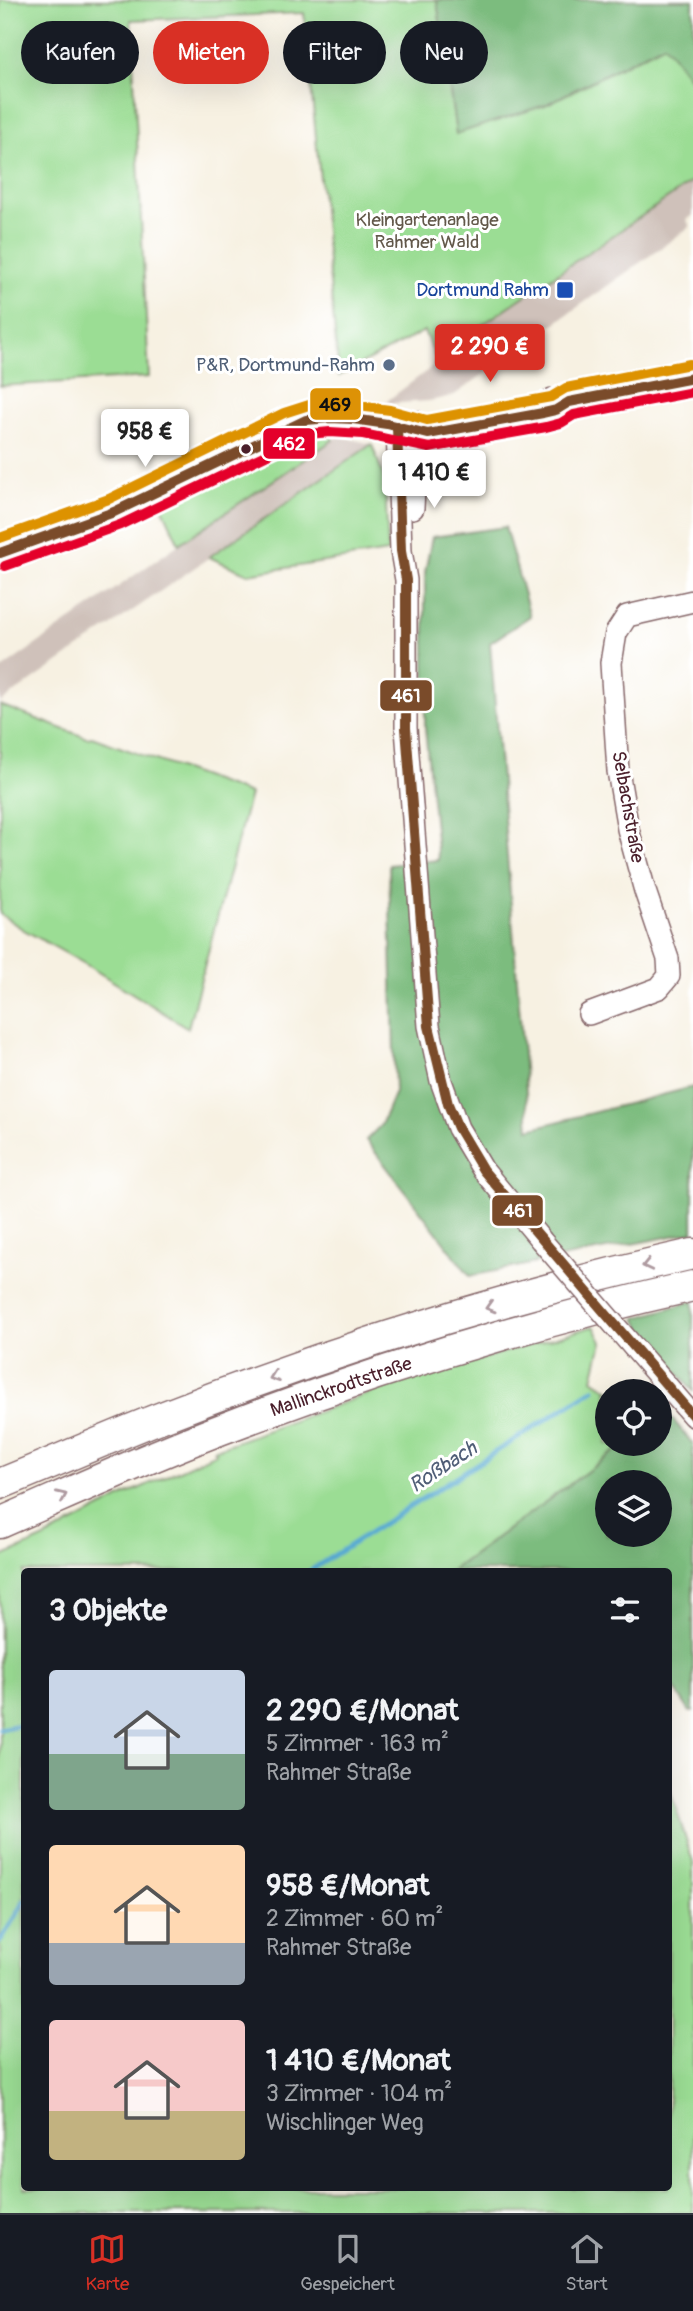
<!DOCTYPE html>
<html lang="de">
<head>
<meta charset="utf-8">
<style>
	body { margin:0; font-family:Pangolin,sans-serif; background:#242831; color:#f1f3f6; height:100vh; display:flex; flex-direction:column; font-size:26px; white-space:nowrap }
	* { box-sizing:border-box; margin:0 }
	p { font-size:23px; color:#9ea1a6 }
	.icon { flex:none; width:38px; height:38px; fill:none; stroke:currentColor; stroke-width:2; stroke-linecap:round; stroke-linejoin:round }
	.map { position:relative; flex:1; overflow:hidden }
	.details { position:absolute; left:21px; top:1568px; width:651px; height:623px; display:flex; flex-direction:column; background:#171b24; border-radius:7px; box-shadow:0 7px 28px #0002 }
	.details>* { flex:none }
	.hud { position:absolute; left:21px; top:21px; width:651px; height:63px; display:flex; gap:14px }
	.buttons { position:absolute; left:595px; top:1379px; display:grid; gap:14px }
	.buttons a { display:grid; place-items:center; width:77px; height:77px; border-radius:50%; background:#171b24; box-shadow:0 7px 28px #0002; font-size:35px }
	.price { position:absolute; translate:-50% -60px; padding:0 16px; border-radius:7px; background:#fff; color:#222; font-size:23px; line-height:46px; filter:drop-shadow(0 2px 4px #0008) }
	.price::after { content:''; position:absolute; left:50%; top:42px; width:21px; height:16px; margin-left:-10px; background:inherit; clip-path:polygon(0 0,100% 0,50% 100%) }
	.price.current { background:#d93025; color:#fff }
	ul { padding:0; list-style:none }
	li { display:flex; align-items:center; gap:21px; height:175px; padding:0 28px }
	li span { display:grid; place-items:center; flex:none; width:196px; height:140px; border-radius:7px; color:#555 }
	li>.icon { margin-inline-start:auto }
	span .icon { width:84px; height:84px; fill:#fffc; stroke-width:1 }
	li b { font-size:30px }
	h2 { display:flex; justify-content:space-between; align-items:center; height:84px; padding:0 28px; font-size:30px }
	.tag { padding:0 24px; border-radius:32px; background:#171b24; box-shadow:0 7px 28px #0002; font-size:24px; line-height:63px }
	.tag.current { background:#d93025; color:#fff }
	.dock { display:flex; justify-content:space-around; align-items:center; height:98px; border-top:2px solid #363941; background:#171b24; font-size:19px; color:#9ea1a6 }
	.dock a { display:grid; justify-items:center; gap:4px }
	.dock .current { color:#d93025 }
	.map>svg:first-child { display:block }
	.industrial { fill:#cfc1ba }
	.green { fill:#9bdd94; stroke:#727e60; stroke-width:2 }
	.forest { fill:#7cbc7e; stroke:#636e54; stroke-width:2; fill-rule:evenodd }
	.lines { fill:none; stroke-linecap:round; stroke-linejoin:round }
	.stream { stroke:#58aad3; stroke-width:5 }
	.minor-casing { stroke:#87686b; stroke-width:24 }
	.major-casing { stroke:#87686b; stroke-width:30 }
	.highway-casing { stroke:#87686b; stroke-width:33 }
	.minor { stroke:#fff; stroke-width:21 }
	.major { stroke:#fff; stroke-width:26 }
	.highway { stroke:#fff; stroke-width:30 }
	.minor-bridge-casing { stroke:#87686b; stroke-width:24; stroke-linecap:butt }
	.minor-bridge { stroke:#fff; stroke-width:21 }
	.bus-1-casing { stroke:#fff; stroke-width:16 }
	.bus-2-casing { stroke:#fff; stroke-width:16 }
	.bus-3-casing { stroke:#fff; stroke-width:16 }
	.bus-1 { stroke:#7a4b2a; stroke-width:10 }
	.bus-2 { stroke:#e4002b; stroke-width:10 }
	.bus-3 { stroke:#dd9206; stroke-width:10 }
	.oneway { stroke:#ae9aa0 }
	.transit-dot { fill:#1a4fb4; stroke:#fff; stroke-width:2.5 }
	.service-dot { fill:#5c6f8a; stroke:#fff; stroke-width:2.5 }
	.bus-dot { fill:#4a1f2b; stroke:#fff; stroke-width:2.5 }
	.labels { text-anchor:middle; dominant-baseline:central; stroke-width:6; stroke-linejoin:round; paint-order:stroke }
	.park-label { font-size:19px; fill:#62584a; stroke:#fff }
	.transit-label { font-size:19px; fill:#164399; stroke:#fff; text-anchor:end }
	.service-label { font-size:19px; fill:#4e5e75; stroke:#fff; text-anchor:end }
	.street-label { font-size:19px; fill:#4a1f2b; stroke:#fff }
	.water-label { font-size:21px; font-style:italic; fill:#505e77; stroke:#fff }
	.line-badge { stroke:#fff; stroke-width:2.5 }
	.badge-label { font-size:19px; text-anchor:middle; font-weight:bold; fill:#fff }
	.pale-badge-label { font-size:19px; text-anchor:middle; font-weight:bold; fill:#111 }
</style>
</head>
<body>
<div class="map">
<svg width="693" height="2213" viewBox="0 0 693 2213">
	<rect width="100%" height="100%" fill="#fff"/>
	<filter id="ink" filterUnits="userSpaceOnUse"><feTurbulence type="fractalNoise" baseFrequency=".0143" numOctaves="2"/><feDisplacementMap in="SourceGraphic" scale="14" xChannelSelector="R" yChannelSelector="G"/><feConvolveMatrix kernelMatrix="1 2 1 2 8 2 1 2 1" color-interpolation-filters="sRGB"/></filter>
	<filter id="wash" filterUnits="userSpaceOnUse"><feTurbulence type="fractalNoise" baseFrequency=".00686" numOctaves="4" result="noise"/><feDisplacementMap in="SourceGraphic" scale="28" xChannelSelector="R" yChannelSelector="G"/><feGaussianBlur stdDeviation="1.57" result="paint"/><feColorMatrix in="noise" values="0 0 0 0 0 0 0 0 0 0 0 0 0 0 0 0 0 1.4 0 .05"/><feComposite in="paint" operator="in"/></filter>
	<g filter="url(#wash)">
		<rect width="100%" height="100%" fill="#f7f1e2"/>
		<g class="industrial">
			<path d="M693 181V215L687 220 690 227 453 396 429 401 383 404 432 367 435 357Z"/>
			<path d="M339 436 372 444 0 703V670L179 544Z"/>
		</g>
		<g class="green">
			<path d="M0 0H437L456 134 545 105 665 44 693 83V181L435 357 424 331 339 376 304 13 131 20 149 377 0 386Z"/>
			<path d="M290 426 326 430 333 440 179 544 155 491Z"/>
			<path d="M372 444 385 481 388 552 248 574 209 557Z"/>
			<path d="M0 705 87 738 92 737 250 794 188 1028 85 964 24 930 0 914Z"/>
			<path d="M594 1326 602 1342 593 1379 611 1391H607V1444H625L451 1571 24 1572V2188H668L669 1787 693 1862V2213H0V1558L45 1538 125 1495 216 1453 213 1450 392 1385Z"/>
		</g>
		<g class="forest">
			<path d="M437 0H693V83L664 44 545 105 456 134Z"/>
			<path d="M505 527 530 616 490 643 529 1129 693 1087V1232L470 1276 366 1140 381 1125 395 1092 389 865 438 860 425 728V572L432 537Z"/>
			<path d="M693 1301V1391L644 1334 636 1318Z"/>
			<path d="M660 1404 693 1444V1711L690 1712 669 1680 668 1572 451 1571 625 1444H660ZM607 1482H660V1535H607Z"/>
		</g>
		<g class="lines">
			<g class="stream">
				<path d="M308 1572 594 1389"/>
				<path d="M0 1729 24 1724"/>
				<path d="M0 1942 24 1901"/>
			</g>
		</g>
	</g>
	<g filter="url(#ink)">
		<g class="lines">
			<g class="minor-casing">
				<g id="minor">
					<path d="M397 426 401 551 406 580V728L429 1026 441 1081 458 1128 483 1170 541 1240"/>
					<path d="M413 508 417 434 416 421"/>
					<path d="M589 1014 659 988 669 976 668 959 645 891 628 829 618 771 611 663 616 633 627 616 693 601"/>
					<path d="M674 1394 693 1416"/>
				</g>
			</g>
			<g class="major-casing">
				<g id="major">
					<path d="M553 402H569L693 378"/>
					<path d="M0 553 114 512 290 426C297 423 304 420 311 419 331 415 375 421 396 426 407 429 416 434 428 434L543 413 556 410 569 402"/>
				</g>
			</g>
			<g class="highway-casing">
				<g id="highway">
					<path d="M0 1484C52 1463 104 1440 157 1419 330 1351 511 1294 693 1254"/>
					<path d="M0 1523C76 1490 152 1455 230 1426 381 1369 536 1321 693 1286"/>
				</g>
			</g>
			<use href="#minor" class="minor"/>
			<use href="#major" class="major"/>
			<use href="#highway" class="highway"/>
			<g class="minor-bridge-casing">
				<path id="minor-bridge" d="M541 1240 674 1394"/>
			</g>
			<use href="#minor-bridge" class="minor-bridge"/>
			<g class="bus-1-casing">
				<g id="bus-1">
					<path d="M397 426 401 551 406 580V728L429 1026 448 1104 458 1128 483 1170 693 1416"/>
					<path d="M0 553 114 512 306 420 330 418 353 419 387 424 428 434 543 413 556 410 569 402 693 378"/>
				</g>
			</g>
			<g class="bus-2-casing">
				<path id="bus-2" d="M5 566 120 525 309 434 330 432 363 434 429 448 546 427 561 423 574 415 693 392"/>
			</g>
			<g class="bus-3-casing">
				<path id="bus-3" d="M0 538 109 499 284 413 309 405 342 404 390 410 427 420 540 399 551 397 566 388 690 364"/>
			</g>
			<use href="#bus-1" class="bus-1"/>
			<use href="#bus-2" class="bus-2"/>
			<use href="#bus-3" class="bus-3"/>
		</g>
		<defs><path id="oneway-chevron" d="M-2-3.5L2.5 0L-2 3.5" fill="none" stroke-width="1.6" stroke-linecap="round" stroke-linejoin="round" transform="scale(1.75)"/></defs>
		<g class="oneway">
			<use href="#oneway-chevron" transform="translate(647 1265) rotate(167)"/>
			<use href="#oneway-chevron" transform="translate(490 1307) rotate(163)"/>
			<use href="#oneway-chevron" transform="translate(274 1377) rotate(160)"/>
			<use href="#oneway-chevron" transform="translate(62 1496) rotate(-24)"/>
		</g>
	</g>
	<rect class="transit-dot" x="556" y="281" width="18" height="18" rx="3.5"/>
	<circle class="service-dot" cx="389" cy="365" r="7"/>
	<circle class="bus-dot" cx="246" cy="449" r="6"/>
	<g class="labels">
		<g class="park-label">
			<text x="427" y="220">Kleingartenanlage<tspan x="427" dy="22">Rahmer Wald</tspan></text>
		</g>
		<g class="transit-label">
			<text x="549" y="290">Dortmund Rahm</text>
		</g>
		<g class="service-label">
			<text x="375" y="365">P&amp;R, Dortmund-Rahm</text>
		</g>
		<g class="street-label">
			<text transform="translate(628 807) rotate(80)">Selbachstraße</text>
			<text transform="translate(341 1387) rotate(-19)">Mallinckrodtstraße</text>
		</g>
		<g class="water-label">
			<text transform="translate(443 1467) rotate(-33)">Roßbach</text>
		</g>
	</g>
	<g class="line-badge">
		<rect x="309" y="387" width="53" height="34" rx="7" fill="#dd9206"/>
		<rect x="262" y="427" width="54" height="33" rx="7" fill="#e4002b"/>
		<rect x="379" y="679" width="54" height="33" rx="7" fill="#7a4b2a"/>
		<rect x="491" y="1194" width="53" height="33" rx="7" fill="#7a4b2a"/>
	</g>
	<g class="badge-label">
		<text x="289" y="450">462</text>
		<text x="406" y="702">461</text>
		<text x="518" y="1217">461</text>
	</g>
	<g class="pale-badge-label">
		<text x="335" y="411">469</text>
	</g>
</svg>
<div class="buttons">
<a><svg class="icon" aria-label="locate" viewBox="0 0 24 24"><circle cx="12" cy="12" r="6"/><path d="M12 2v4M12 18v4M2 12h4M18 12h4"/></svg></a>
<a><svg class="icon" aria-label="layers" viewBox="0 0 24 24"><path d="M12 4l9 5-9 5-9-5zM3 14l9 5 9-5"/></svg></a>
</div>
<b class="price current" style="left:490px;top:384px">2 290 €</b>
<b class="price" style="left:145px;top:469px">958 €</b>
<b class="price" style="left:434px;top:510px">1 410 €</b>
<div class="hud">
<a class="tag">Kaufen</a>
<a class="tag current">Mieten</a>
<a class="tag">Filter</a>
<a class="tag">Neu</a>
</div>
<section class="details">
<h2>3 Objekte<svg class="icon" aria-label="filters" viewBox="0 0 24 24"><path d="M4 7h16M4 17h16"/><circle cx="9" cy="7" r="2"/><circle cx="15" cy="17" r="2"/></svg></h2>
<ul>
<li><span style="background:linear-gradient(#c9d6e8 60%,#7fa58c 0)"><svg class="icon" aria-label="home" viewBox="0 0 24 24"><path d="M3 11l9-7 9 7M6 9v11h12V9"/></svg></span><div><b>2 290 €/Monat</b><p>5 Zimmer · 163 m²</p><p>Rahmer Straße</p></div></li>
<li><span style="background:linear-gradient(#ffd9b3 70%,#9aa5b1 0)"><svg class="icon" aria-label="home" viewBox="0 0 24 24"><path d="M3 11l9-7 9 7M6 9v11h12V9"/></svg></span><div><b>958 €/Monat</b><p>2 Zimmer · 60 m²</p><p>Rahmer Straße</p></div></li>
<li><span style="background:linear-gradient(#f6c9c9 65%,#c2b280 0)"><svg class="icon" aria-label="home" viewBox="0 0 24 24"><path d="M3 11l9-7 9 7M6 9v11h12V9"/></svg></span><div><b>1 410 €/Monat</b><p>3 Zimmer · 104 m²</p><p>Wischlinger Weg</p></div></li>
</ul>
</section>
</div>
<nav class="dock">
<a class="current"><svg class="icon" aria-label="map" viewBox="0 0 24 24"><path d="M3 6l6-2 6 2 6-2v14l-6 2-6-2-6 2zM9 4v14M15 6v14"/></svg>Karte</a>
<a><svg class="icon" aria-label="saved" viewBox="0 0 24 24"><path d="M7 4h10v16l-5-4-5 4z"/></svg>Gespeichert</a>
<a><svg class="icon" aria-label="home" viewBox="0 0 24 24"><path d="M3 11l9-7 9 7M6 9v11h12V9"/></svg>Start</a>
</nav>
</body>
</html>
